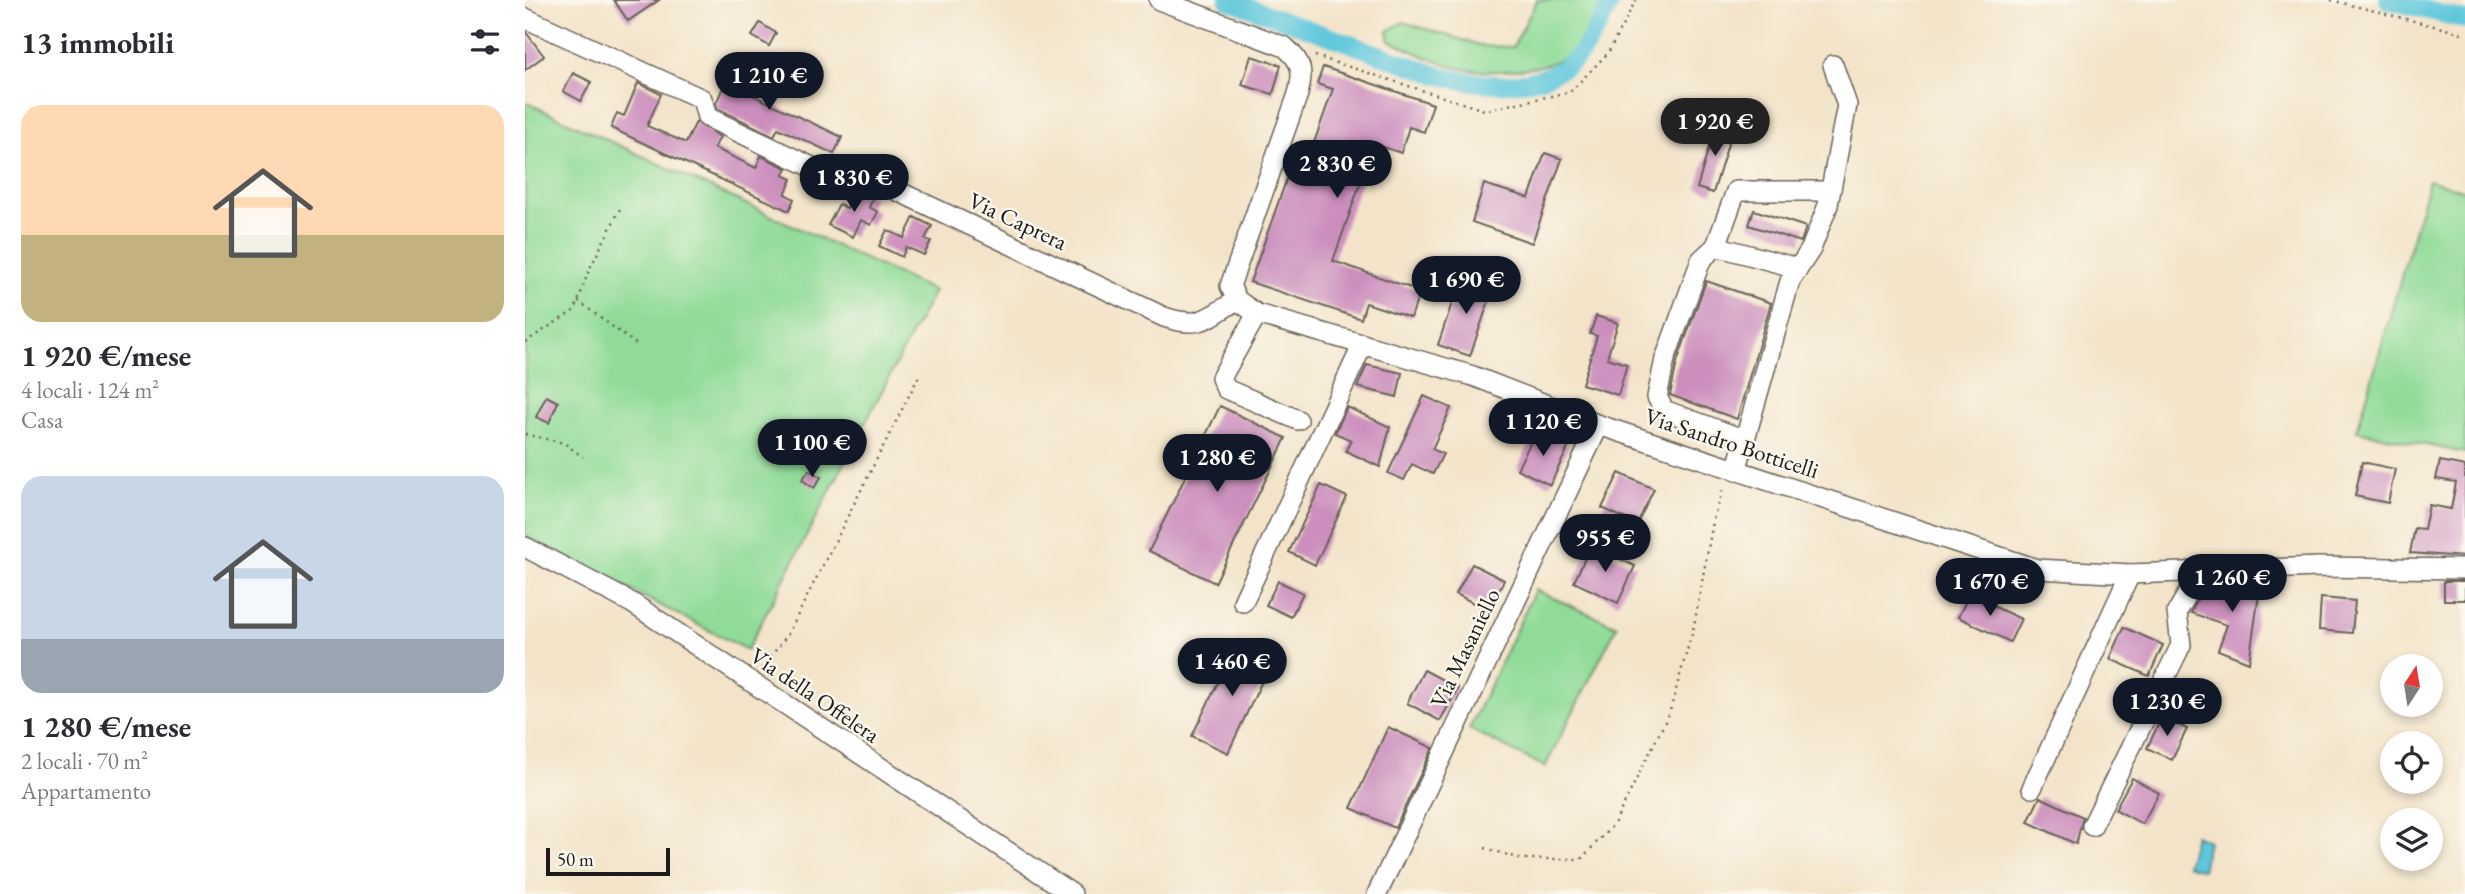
<!DOCTYPE html>
<html lang="it">
<head>
<meta charset="utf-8">
<style>
	body { margin:0; font-family:"EB Garamond",serif; background:#f7f7f7; color:#2b2b33; height:100vh; display:flex; flex-direction:column; font-size:26px; white-space:nowrap }
	* { box-sizing:border-box; margin:0 }
	p { font-size:23px; color:#7c7c81 }
	.icon { flex:none; width:38px; height:38px; fill:none; stroke:currentColor; stroke-width:2; stroke-linecap:round; stroke-linejoin:round }
	.map { position:relative; flex:1; overflow:hidden }
	.sheet { display:flex; flex-direction:column; background:#fff; width:525px }
	.sheet>* { flex:none }
	.needle { width:46px; rotate:12deg }
	.fabs { position:absolute; left:1855px; top:654px; display:grid; gap:14px }
	.fabs a { display:grid; place-items:center; width:63px; height:63px; border-radius:50%; background:#fff; box-shadow:0 4px 10px #0003; font-size:35px }
	.scale { position:absolute; left:21px; bottom:18px; width:124px; box-sizing:border-box; padding-left:7px; border:4px solid #1c1c1c; border-top:0; font-size:19px; line-height:24px; white-space:nowrap; color:#1c1c1c; -webkit-text-stroke:5px #fbf7ec; paint-order:stroke }
	.price { position:absolute; translate:-50% -60px; padding:0 16px; border-radius:24px; background:#111827; color:#fff; font-size:23px; line-height:46px; filter:drop-shadow(0 2px 4px #0008) }
	.price::after { content:''; position:absolute; left:50%; top:42px; width:21px; height:16px; margin-left:-10px; background:inherit; clip-path:polygon(0 0,100% 0,50% 100%) }
	.price.on { background:#222; color:#fff }
	ul { padding:0; list-style:none }
	li { display:grid; align-content:center; gap:14px; height:371px; padding:0 21px }
	li span { display:grid; place-items:center; height:217px; border-radius:21px; color:#555 }
	li>.icon { margin-inline-start:auto }
	span .icon { width:126px; height:126px; fill:#fffc; stroke-width:1 }
	li b { font-size:30px }
	h2 { display:flex; justify-content:space-between; align-items:center; height:84px; padding:0 21px; font-size:30px }
	main { display:flex; flex:1; min-height:0 }
	.map>svg:first-child { display:block }
	.green { fill:#8fdb97; stroke:#567c5a; stroke-width:2 }
	.water { fill:#5fc7dc; stroke:#3e727c; stroke-width:2 }
	.lines { fill:none; stroke-linecap:round; stroke-linejoin:round }
	.canal { stroke:#5fc7dc; stroke-width:18 }
	.building { fill:#cc8fbd }
	.minor-casing { stroke:#676259; stroke-width:22 }
	.path { stroke:#676259; stroke-width:2.5; stroke-dasharray:2 5; stroke-linecap:butt }
	.minor { stroke:#fff; stroke-width:19 }
	.labels { text-anchor:middle; dominant-baseline:central; stroke-width:5; stroke-linejoin:round; paint-order:stroke }
	.street-label { font-size:23px; fill:#1c1c1c; stroke:#fbf7ec }
</style>
</head>
<body>
<main>
<section class="sheet">
<h2>13 immobili<svg class="icon" aria-label="filters" viewBox="0 0 24 24"><path d="M4 7h16M4 17h16"/><circle cx="9" cy="7" r="2"/><circle cx="15" cy="17" r="2"/></svg></h2>
<ul>
<li><span style="background:linear-gradient(#ffd9b3 60%,#c2b280 0)"><svg class="icon" aria-label="home" viewBox="0 0 24 24"><path d="M3 11l9-7 9 7M6 9v11h12V9"/></svg></span><div><b>1 920 €/mese</b><p>4 locali · 124 m²</p><p>Casa</p></div></li>
<li><span style="background:linear-gradient(#c9d6e8 75%,#9aa5b1 0)"><svg class="icon" aria-label="home" viewBox="0 0 24 24"><path d="M3 11l9-7 9 7M6 9v11h12V9"/></svg></span><div><b>1 280 €/mese</b><p>2 locali · 70 m²</p><p>Appartamento</p></div></li>
</ul>
</section>
<div class="map">
<svg width="1940" height="894" viewBox="0 0 1940 894">
	<rect width="100%" height="100%" fill="#fbf7ec"/>
	<filter id="ink" filterUnits="userSpaceOnUse"><feTurbulence type="fractalNoise" baseFrequency=".0143" numOctaves="2"/><feDisplacementMap in="SourceGraphic" scale="14" xChannelSelector="R" yChannelSelector="G"/><feConvolveMatrix kernelMatrix="1 2 1 2 8 2 1 2 1" color-interpolation-filters="sRGB"/></filter>
	<filter id="wash" filterUnits="userSpaceOnUse"><feTurbulence type="fractalNoise" baseFrequency=".00686" numOctaves="4" result="noise"/><feDisplacementMap in="SourceGraphic" scale="28" xChannelSelector="R" yChannelSelector="G"/><feGaussianBlur stdDeviation="1.57" result="paint"/><feColorMatrix in="noise" values="0 0 0 0 0 0 0 0 0 0 0 0 0 0 0 0 0 1.4 0 .05"/><feComposite in="paint" operator="in"/></filter>
	<g filter="url(#wash)">
		<rect width="100%" height="100%" fill="#f3e4c9"/>
		<g class="green">
			<path d="M1012 0H1079C1070 17 1060 42 1044 54 1022 71 965 74 938 69 914 65 887 50 863 40V31L878 22 958 46 988 47Z"/>
			<path d="M0 102 409 291 222 650 0 536Z"/>
			<path d="M1904 180 1940 191V453L1832 431Z"/>
			<path d="M1010 590 1092 626 1020 767 944 729Z"/>
		</g>
		<path class="water" d="M1670 835 1683 841 1677 870 1662 865Z"/>
		<g class="lines">
			<g class="canal">
				<path d="M703 0 912 75C956 87 1013 92 1050 59 1063 48 1079 16 1087 0"/>
				<path d="M1863 0 1940 20"/>
			</g>
		</g>
		<g id="blocks">
			<g class="building">
				<path d="M89 0H134L103 21Z"/>
				<path d="M235 23 251 33 244 46 227 36Z"/>
				<path d="M0 31 19 56 0 70Z"/>
				<path d="M726 56 756 65 748 94 717 85Z"/>
				<path d="M209 63 230 73 221 92 317 137 309 154 253 128 249 136 192 108 191 103Z"/>
				<path d="M798 67 908 104 899 132 884 127 876 153 849 144 808 261 895 291 886 318 841 303 836 319 725 282 773 147 786 151 808 89 792 84Z"/>
				<path d="M48 73 66 82 56 101 38 91Z"/>
				<path d="M113 83 136 94 122 126 161 143 171 122 195 137 189 148 231 168 236 156 262 168 258 175 267 179 260 194 269 199 264 211 86 128 92 113 99 116Z"/>
				<path d="M1191 123 1208 128 1188 193 1172 188Z"/>
				<path d="M1020 153 1037 159 1007 243 947 222 959 184 1004 198Z"/>
				<path d="M332 188 349 197 344 207 353 212 346 225 336 220 328 237 303 225 314 204 322 208Z"/>
				<path d="M1229 210 1281 227 1276 242 1224 225Z"/>
				<path d="M389 217 407 226 400 239 406 241 399 255 381 247 377 257 354 246 362 230 379 238Z"/>
				<path d="M936 276 969 286 945 356 913 345Z"/>
				<path d="M1181 281 1246 303 1212 419 1145 395 1152 362Z"/>
				<path d="M1071 316 1093 323 1082 358 1102 364 1093 395 1057 384 1072 336 1065 334Z"/>
				<path d="M842 365 877 373 872 397 832 387Z"/>
				<path d="M21 396 33 402 24 423 11 417Z"/>
				<path d="M899 396 926 408 907 449 918 454 908 474 887 464 879 480 863 473Z"/>
				<path d="M695 406 761 438 690 583 624 551Z"/>
				<path d="M822 407 865 427 855 467 821 451 826 440 810 433Z"/>
				<path d="M1012 430 1044 446 1025 485 992 469Z"/>
				<path d="M1915 461 1940 466V557L1885 553 1890 528 1899 529 1904 505 1926 509 1931 482 1911 479Z"/>
				<path d="M1837 462 1870 469 1863 503 1830 496Z"/>
				<path d="M284 470 296 477 289 488 277 480Z"/>
				<path d="M1094 473 1129 489 1112 524 1077 508Z"/>
				<path d="M796 485 822 497 790 565 764 552Z"/>
				<path d="M1066 545 1110 566 1093 603 1049 582Z"/>
				<path d="M947 564 979 580 964 611 931 594Z"/>
				<path d="M753 581 778 593 766 617 741 605Z"/>
				<path d="M1736 581 1724 662 1693 650 1702 625 1666 613 1678 587 1688 590 1691 583Z"/>
				<rect x="1919" y="581" width="21" height="19"/>
				<path d="M1444 595 1496 619 1485 642 1433 617Z"/>
				<path d="M1796 598 1830 601 1827 633 1794 630Z"/>
				<path d="M1599 627 1638 645 1624 676 1585 659Z"/>
				<path d="M712 643 747 660 703 753 667 736Z"/>
				<path d="M899 670 933 688 915 721 882 703Z"/>
				<path d="M1637 717 1662 729 1647 760 1622 748Z"/>
				<path d="M863 727 908 748 870 828 826 808Z"/>
				<path d="M1607 778 1634 793 1617 824 1590 809Z"/>
				<path d="M1515 797 1558 817 1551 844 1503 822Z"/>
			</g>
		</g>
	</g>
	<g filter="url(#ink)">
		<use href="#blocks" fill-opacity="0" stroke="#676259" stroke-width="2"/>
		<g class="lines">
			<g class="minor-casing">
				<g id="minor">
					<path d="M634 0 760 47C777 62 779 71 773 94L705 286 712 300 732 314 948 376 1074 425 1512 569 1605 574 1794 567 1940 569"/>
					<path d="M0 18 177 99 182 117 310 178 324 168 639 317C675 329 681 319 712 300"/>
					<path d="M1191 246 1211 191H1305"/>
					<path d="M732 314 696 378 701 389 773 420"/>
					<path d="M1220 440 1139 410 1132 397 1140 359 1176 260 1191 246 1272 268"/>
					<path d="M1211 471 1265 281 1286 249 1303 205 1322 105 1308 65"/>
					<path d="M0 547 107 603 547 894"/>
					<path d="M718 602 838 344"/>
					<path d="M1507 788 1605 574"/>
					<path d="M1567 826 1656 645 1652 612 1666 588V571"/>
					<path d="M852 894 1074 425"/>
				</g>
			</g>
			<g class="path">
				<path d="M1806 0 1940 34"/>
				<path d="M790 56 959 110 1045 92 1083 53 1111 0"/>
				<path d="M53 301 112 345"/>
				<path d="M0 342 50 310 64 270 95 209"/>
				<path d="M0 434 39 443 58 457"/>
				<path d="M237 668 263 634 394 376"/>
				<path d="M960 848 996 859H1056L1089 824 1144 714 1169 626 1189 516 1199 486"/>
			</g>
			<use href="#minor" class="minor"/>
		</g>
	</g>
	<g class="labels">
		<g class="street-label">
			<text transform="translate(493 221) rotate(25)">Via Caprera</text>
			<text transform="translate(1207 443) rotate(18)">Via Sandro Botticelli</text>
			<text transform="translate(940 648) rotate(-64)">Via Masaniello</text>
			<text transform="translate(290 695) rotate(34)">Via della Offelera</text>
		</g>
	</g>
</svg>
<div class="fabs">
<a><svg class="needle" viewBox="-14 -14 28 28"><path d="M0-13l5 13h-10z" fill="#e53935"/><path d="M0 13l5-13h-10z" fill="#7c7c81"/></svg></a>
<a><svg class="icon" aria-label="locate" viewBox="0 0 24 24"><circle cx="12" cy="12" r="6"/><path d="M12 2v4M12 18v4M2 12h4M18 12h4"/></svg></a>
<a><svg class="icon" aria-label="layers" viewBox="0 0 24 24"><path d="M12 4l9 5-9 5-9-5zM3 14l9 5 9-5"/></svg></a>
</div>
<div class="scale">50 m</div>
<b class="price" style="left:244px;top:112px">1 210 €</b>
<b class="price on" style="left:1190px;top:158px">1 920 €</b>
<b class="price" style="left:812px;top:200px">2 830 €</b>
<b class="price" style="left:329px;top:214px">1 830 €</b>
<b class="price" style="left:941px;top:316px">1 690 €</b>
<b class="price" style="left:1018px;top:458px">1 120 €</b>
<b class="price" style="left:287px;top:479px">1 100 €</b>
<b class="price" style="left:692px;top:494px">1 280 €</b>
<b class="price" style="left:1080px;top:574px">955 €</b>
<b class="price" style="left:1707px;top:614px">1 260 €</b>
<b class="price" style="left:1465px;top:618px">1 670 €</b>
<b class="price" style="left:707px;top:698px">1 460 €</b>
<b class="price" style="left:1642px;top:738px">1 230 €</b>
</div>
</main>
</body>
</html>
